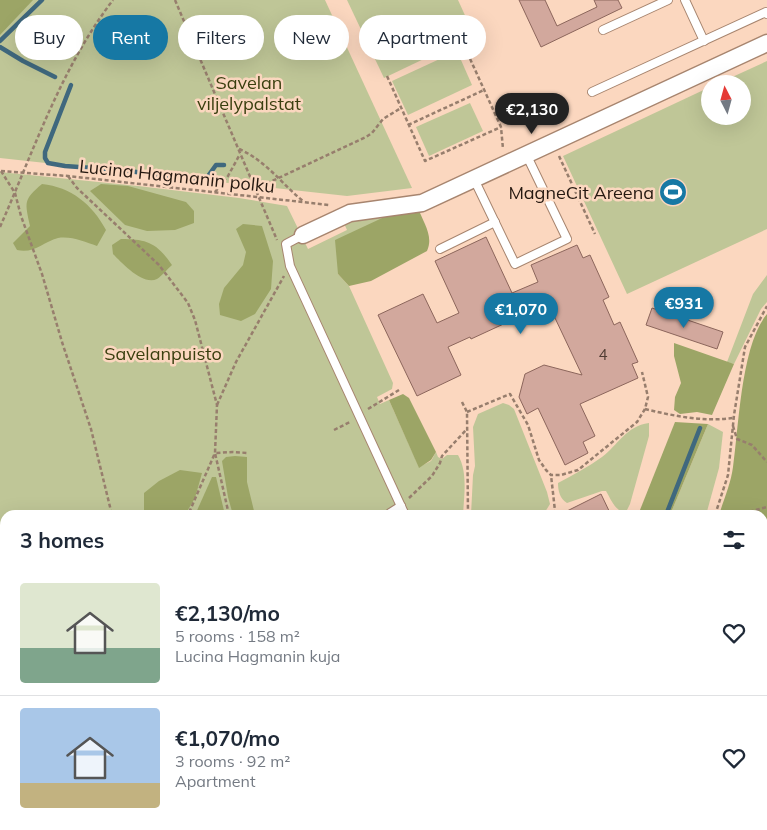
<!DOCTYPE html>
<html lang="en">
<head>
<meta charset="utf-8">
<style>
	body { margin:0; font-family:Mulish,sans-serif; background:#f6f6f7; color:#1f2937; height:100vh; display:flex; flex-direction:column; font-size:19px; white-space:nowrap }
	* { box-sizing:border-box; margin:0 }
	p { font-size:16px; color:#747a83 }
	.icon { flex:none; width:28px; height:28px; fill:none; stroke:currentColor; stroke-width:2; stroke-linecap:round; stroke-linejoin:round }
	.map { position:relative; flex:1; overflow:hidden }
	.sheet { position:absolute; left:0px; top:510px; width:768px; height:320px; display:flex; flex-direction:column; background:#fff; border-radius:15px 15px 0 0; box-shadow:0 5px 20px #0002 }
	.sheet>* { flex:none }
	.banner { position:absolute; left:15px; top:15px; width:500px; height:45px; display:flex; gap:10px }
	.needle { width:32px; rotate:354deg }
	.tools { position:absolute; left:701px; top:75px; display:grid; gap:10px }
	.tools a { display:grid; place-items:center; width:50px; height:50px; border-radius:50%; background:#fff; box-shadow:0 5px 20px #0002; font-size:25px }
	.price { position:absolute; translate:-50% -42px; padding:0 11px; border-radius:18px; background:#1678a4; color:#fff; font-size:16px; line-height:32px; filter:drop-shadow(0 1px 2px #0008) }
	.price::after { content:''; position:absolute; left:50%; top:30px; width:15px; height:11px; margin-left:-8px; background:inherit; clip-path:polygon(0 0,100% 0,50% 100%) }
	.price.active { background:#222; color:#fff }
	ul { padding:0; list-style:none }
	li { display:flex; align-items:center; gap:15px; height:125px; padding:0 20px }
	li+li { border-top:1px solid #e0e1e3 }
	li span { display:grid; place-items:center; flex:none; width:140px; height:100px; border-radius:5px; color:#555 }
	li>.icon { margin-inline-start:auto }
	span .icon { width:60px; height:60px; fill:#fffc; stroke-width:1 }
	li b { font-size:21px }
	h2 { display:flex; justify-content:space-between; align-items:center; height:60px; padding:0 20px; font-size:21px }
	.pill { padding:0 18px; border-radius:22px; background:#fff; box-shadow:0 5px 20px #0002; font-size:18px; line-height:45px }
	.pill.active { background:#1678a4; color:#fff }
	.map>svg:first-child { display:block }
	.green { fill:#bfc697 }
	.forest { fill:#9ca566 }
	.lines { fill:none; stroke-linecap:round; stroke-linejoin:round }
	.stream { stroke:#3f687e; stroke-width:4.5 }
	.building { fill:#d2a89d; stroke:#8c665c }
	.service-casing { stroke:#a7856f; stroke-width:10 }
	.minor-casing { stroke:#a7856f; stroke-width:19 }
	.path { stroke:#977e6d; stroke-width:2.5; stroke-dasharray:4 2.5; stroke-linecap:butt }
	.service { stroke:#fff; stroke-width:8 }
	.minor { stroke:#fff; stroke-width:16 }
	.labels { text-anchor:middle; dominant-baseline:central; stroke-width:5; stroke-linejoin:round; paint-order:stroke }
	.number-label { font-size:15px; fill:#503c33 }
	.park-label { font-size:18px; fill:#3a3f0f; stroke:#fbd7bf }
	.street-label { font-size:18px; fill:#251810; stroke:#fbd7bf }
	.poi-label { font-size:18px; fill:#251810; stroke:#fbd7bf; text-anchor:end }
</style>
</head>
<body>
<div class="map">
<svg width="767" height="830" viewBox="0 0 767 830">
	<rect width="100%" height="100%" fill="#fbd7bf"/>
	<g class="green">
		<path d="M0 0H325L412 188 347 196 0 158Z"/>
		<path d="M347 0H458L474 35 384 78Z"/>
		<path d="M457 51 472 85 408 115 392 81Z"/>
		<path d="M767 61V229L627 294 563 156 710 87V116H742V84H717Z"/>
		<path d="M470 103 483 131 429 156 416 127Z"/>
		<path d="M0 172 138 186 239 198 287 206 308 249 347 230 343 221 395 212 338 274 349 286 393 383 392 389 377 397 380 404 389 400 419 467 431 461 436 452 438 457 442 459 447 455H458C468 472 464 496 463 515H5V825H505V830H0Z"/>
		<path d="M767 275V302L761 309 734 364 727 362 753 294Z"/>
		<path d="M503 403 509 405 514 409 547 492 550 504 545 512 540 515H471L473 475 475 466 473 427 478 414Z"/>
		<path d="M649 423V436L630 504 626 512C615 512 611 499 606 491H602L567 503C560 499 558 491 558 483 573 475 588 467 602 457 618 445 626 426 649 423Z"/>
		<path d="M708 424 723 432 719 468 706 515H670Z"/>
	</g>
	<g class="forest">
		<path d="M0 0H33L0 35Z"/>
		<path d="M42 184C71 187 92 204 106 230L97 246C85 242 72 236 58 238 43 242 34 254 17 250L13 243 30 226C25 202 23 200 42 184Z"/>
		<path d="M101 184 128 186 186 202 194 211V223L175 230 147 231 125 225 90 191Z"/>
		<path d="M418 208C423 222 434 236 427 251L371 281 349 286 338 274 335 240 395 212Z"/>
		<path d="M243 224 262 226 273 261 271 289 255 314 241 321 220 315 219 304 224 288 243 265 246 252 236 229Z"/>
		<path d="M121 239C147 239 157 243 172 265 167 269 162 276 157 279 143 286 122 263 113 254L112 245Z"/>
		<path d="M767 314V581L763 596 762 515H719C724 499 731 483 733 467 739 426 741 345 767 314Z"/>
		<path d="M674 343 734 364 712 415 697 412 680 414 674 410 675 397 681 383 674 356Z"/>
		<path d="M403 394 409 398 436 452 431 460 419 468 389 400Z"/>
		<path d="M675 422 708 424 670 515H638Z"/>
		<path d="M235 456 247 457V482L255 515H233L228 497 222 461 226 457Z"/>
		<path d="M180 470 202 473 195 498 185 515H144V493L159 481Z"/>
		<path d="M212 477H216L225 515H195Z"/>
		<path d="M505 825H582L583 830H505Z"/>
		<path d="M624 825H695L693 830H627Z"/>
	</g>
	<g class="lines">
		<g class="stream">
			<path d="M0 41 42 0"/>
			<path d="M0 47 23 61 55 77"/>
			<path d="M71 85 45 152V158L48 163 65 166 120 170 201 180 206 179 216 165H224"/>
			<path d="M666 515 700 428"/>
			<path d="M0 747 5 749"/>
			<path d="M175 825 188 830"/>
		</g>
	</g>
	<g class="building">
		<path d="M519 0H545L557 26 597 7 594 0H618L622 8 541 47Z"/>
		<path d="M486 237 512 293 538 282 531 265 577 245 583 258 590 255 609 297 603 300 614 325 620 322 638 362 632 364 638 378 580 404 595 436 583 442 588 453 565 465 538 408 527 414 519 397 525 374 544 365 582 375 546 299 521 310 523 315 471 339 470 337 448 347 461 375 417 396 378 315 423 294 437 323 459 313 435 261Z"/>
		<path d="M652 308 723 332 717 349 646 325Z"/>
		<path d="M601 494 611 515H559Z"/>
	</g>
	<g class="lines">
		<g class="service-casing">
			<g id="service">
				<path d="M685 0 704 41"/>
				<path d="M603 30 668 0"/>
				<path d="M592 92 766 12 767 14"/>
				<path d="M474 179 515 264 567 239 526 154"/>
				<path d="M303 235 286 244 290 266 405 515"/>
				<path d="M440 249 495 222"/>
				<path d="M390 513 401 506"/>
				<path d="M328 830 333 825"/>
			</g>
		</g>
		<g class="minor-casing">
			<path id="minor" d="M303 235 350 213 422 203 767 43"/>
		</g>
		<g class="path">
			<path d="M175 0 277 240"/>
			<path d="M462 41 501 127 503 149"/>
			<path d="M387 76 425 161 501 127"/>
			<path d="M408 125 484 90"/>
			<path d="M239 149C265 160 282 184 304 202"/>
			<path d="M559 156 595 234"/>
			<path d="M1 171 15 193 21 216 42 274 62 342 91 429 112 515"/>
			<path d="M1 171 68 176 329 205"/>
			<path d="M68 176 77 188 159 265 188 303 195 320 217 405 215 453 188 515"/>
			<path d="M255 189 366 137 372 133 383 119 401 108"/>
			<path d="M215 192 228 176 240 154"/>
			<path d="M0 227C34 150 61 68 113 0"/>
			<path d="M462 402 467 412 468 515"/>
			<path d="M217 405 236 362 284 276"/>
			<path d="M368 409 399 390"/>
			<path d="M645 409C674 416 703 422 733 418"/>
			<path d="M467 412 510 394 528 425 539 460 546 470 551 475H561L578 470 637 422 645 409 648 397 642 372"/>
			<path d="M733 426 737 439 752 445 767 462"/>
			<path d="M334 430 350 422"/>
			<path d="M409 498 432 476 440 463 442 456 467 429"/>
			<path d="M715 514 723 515"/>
			<path d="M229 515 215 453 233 452 248 453"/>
			<path d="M546 515 555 511 551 475"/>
			<path d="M715 515 728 475 734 415 745 347 767 306"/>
			<path d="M737 515 767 507"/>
			<path d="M0 671 5 668"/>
			<path d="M0 720 5 723"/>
			<path d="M0 790 5 794"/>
			<path d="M0 798 5 797"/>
			<path d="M95 825 104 830"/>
			<path d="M587 825V830"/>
			<path d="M618 825 621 830"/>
			<path d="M201 830 203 825"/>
			<path d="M470 830 486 825"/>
			<path d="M704 830 705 825"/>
			<path d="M722 830 723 825"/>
		</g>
		<use href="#service" class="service"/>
		<use href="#minor" class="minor"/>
	</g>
	<defs>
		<g id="stadium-disc" transform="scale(1.4375)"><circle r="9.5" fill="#1678a4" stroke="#fbd7bf"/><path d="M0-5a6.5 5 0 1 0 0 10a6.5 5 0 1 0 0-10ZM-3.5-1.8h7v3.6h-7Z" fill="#fff"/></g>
	</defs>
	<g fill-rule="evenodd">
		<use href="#stadium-disc" x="673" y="192"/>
	</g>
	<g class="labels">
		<g class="number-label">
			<text x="603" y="354">4</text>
		</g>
		<g class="park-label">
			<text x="249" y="82">Savelan<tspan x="249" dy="21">viljelypalstat</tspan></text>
			<text x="163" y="353">Savelanpuisto</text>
		</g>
		<g class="street-label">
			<text transform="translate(177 176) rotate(6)">Lucina Hagmanin polku</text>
		</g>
		<g class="poi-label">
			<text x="654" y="192">MagneCit Areena</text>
		</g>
	</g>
</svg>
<div class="tools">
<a><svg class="needle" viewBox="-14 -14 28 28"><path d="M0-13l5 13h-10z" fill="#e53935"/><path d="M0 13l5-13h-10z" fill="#747a83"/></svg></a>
</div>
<b class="price active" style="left:532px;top:135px">€2,130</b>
<b class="price" style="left:684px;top:329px">€931</b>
<b class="price" style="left:521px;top:335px">€1,070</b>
<div class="banner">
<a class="pill">Buy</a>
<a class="pill active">Rent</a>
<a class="pill">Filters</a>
<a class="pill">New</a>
<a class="pill">Apartment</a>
</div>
<section class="sheet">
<h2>3 homes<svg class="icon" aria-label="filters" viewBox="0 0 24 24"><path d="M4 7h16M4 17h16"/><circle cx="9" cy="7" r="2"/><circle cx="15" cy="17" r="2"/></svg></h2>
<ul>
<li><span style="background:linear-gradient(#dfe7d0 65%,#7fa58c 0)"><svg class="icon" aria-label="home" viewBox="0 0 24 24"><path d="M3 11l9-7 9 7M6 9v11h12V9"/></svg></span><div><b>€2,130/mo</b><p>5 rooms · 158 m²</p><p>Lucina Hagmanin kuja</p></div><svg class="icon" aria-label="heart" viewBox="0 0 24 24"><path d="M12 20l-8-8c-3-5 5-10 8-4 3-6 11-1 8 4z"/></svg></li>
<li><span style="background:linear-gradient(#a9c7e8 75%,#c2b280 0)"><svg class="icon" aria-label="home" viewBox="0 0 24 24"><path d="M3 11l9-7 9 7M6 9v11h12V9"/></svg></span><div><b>€1,070/mo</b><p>3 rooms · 92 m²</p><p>Apartment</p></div><svg class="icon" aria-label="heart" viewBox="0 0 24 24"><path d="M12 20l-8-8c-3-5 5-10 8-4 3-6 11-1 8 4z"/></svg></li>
</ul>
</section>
</div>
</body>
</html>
